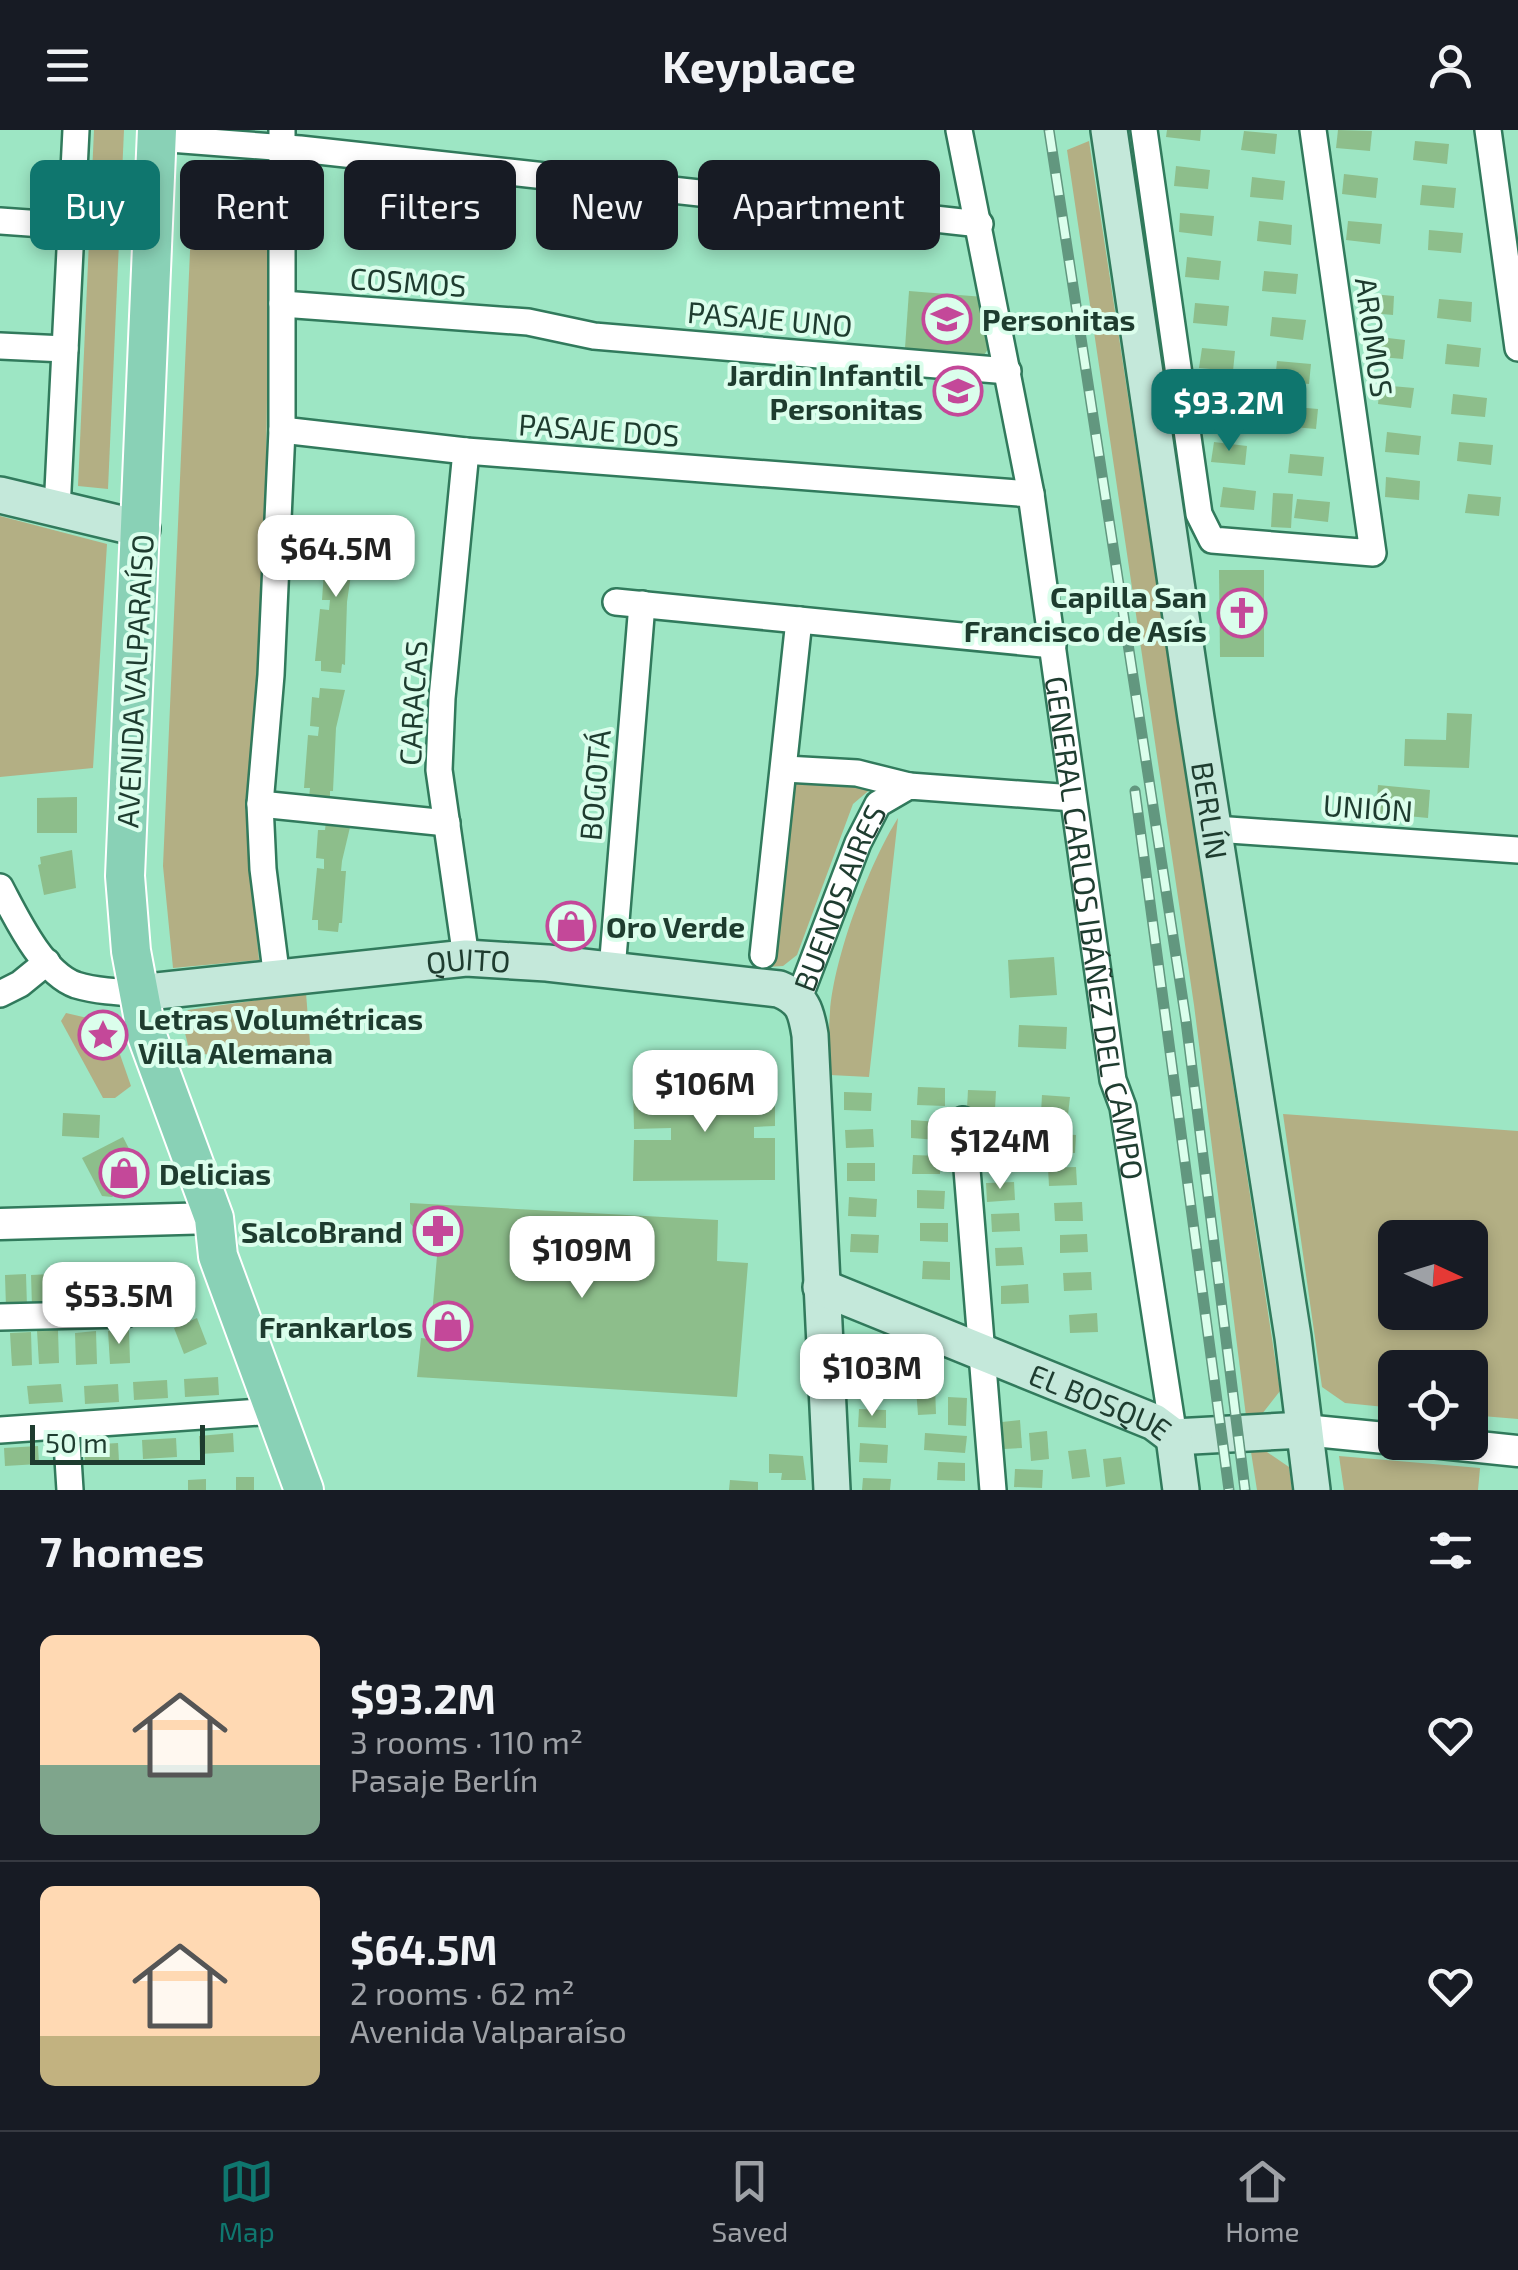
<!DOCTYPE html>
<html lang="en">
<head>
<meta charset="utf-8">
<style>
	body { margin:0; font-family:"Exo 2",sans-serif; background:#242831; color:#f1f3f6; height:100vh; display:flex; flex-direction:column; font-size:38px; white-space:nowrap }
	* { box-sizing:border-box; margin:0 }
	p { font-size:32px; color:#9ea1a6 }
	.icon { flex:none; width:55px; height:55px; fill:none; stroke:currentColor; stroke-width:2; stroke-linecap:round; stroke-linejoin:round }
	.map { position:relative; height:1360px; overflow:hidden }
	.sheet { display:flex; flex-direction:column; background:#171b24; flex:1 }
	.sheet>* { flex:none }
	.banner { position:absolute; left:30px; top:30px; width:1000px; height:90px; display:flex; gap:20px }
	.needle { width:65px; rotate:94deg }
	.fabs { position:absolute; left:1378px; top:1090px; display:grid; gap:20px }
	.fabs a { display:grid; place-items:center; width:110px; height:110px; border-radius:15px; background:#171b24; box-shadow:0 5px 15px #0003; font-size:50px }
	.scale { position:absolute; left:30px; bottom:25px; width:175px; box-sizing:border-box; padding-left:10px; border:5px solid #1e3c2f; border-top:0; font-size:28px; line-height:35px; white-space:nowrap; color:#1e3c2f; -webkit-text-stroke:8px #dbfeec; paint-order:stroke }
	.price { position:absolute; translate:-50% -85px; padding:0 22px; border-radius:20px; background:#fff; color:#222; font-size:32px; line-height:65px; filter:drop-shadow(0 2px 5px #0008) }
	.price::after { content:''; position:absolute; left:50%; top:60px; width:30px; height:22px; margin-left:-15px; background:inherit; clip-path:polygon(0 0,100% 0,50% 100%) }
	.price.current { background:#0f766e; color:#fff }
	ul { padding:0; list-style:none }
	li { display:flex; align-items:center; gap:30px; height:250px; padding:0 40px }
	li+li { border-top:2px solid #363941 }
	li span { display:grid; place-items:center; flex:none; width:280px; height:200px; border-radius:15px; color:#555 }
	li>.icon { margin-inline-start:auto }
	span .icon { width:120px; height:120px; fill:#fffc; stroke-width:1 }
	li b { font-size:42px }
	h2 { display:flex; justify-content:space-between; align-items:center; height:120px; padding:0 40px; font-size:42px }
	.chip { padding:0 35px; border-radius:15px; background:#171b24; box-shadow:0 5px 15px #0003; font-size:35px; line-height:90px }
	.chip.current { background:#0f766e; color:#fff }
	header { display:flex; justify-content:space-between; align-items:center; height:130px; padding:0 40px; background:#171b24; font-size:45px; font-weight:700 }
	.tabs { display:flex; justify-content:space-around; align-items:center; height:140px; border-top:2px solid #363941; background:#171b24; font-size:28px; color:#9ea1a6 }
	.tabs a { display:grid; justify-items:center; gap:5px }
	.tabs .current { color:#0f766e }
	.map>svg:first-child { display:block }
	.green { fill:#b3af84; fill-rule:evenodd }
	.building { fill:#8dbe8b }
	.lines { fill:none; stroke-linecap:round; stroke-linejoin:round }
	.minor-casing { stroke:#317a5c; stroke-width:30 }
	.tertiary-casing { stroke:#317a5c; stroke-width:35 }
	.secondary-casing { stroke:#317a5c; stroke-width:40 }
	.primary-casing { stroke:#fff; stroke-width:42 }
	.minor { stroke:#fff; stroke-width:25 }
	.tertiary { stroke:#fff; stroke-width:30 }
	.secondary { stroke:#c4e8da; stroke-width:35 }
	.primary { stroke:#89d1b6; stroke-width:38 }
	.rail-casing { stroke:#62977f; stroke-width:11 }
	.rail { stroke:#dbfeec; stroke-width:8; stroke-dasharray:22; stroke-linecap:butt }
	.labels { text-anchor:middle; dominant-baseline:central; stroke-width:8; stroke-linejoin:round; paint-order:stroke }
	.street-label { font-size:30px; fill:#1e3c2f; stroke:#dbfeec }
	.poi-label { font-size:30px; font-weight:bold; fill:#1e3c2f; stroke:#dbfeec; text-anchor:start }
</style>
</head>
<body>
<header><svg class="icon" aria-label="menu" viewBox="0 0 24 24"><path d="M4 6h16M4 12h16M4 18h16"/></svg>Keyplace<svg class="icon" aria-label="person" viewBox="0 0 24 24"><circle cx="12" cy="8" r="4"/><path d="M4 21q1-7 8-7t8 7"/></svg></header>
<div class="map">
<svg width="1518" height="1360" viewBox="0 0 1518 1360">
	<rect width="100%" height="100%" fill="#9de6c4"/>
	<g class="green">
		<path d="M94 0H124L108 359 78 356Z"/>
		<path d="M1089 11 1280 1261 1262 1284 1246 1286 1194 875 1067 20Z"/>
		<path d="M194 30 270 33 265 427 246 693 259 830 173 838 163 736Z"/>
		<path d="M0 386 107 414 93 638 0 647Z"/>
		<path d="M796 646 873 657 853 674 797 825 783 836 767 837 787 651Z"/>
		<path d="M898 688 869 947 830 945C830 924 828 902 830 882 834 827 869 734 898 688Z"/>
		<path d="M306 863 311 926 190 924 182 890 188 880Z"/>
		<path d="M66 883 109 893 131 956 115 968H103L61 891Z"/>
		<path d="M1283 984 1518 1001V1289L1470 1285V1238H1395V1278L1345 1273 1322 1257ZM1395 1108H1470V1182H1395Z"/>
		<path d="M1264 1320 1289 1337 1292 1360H1257L1251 1322Z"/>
		<path d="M1339 1326 1480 1338 1478 1360H1344Z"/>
	</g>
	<g class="building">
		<path d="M1167 0H1201L1200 11 1166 7Z"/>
		<path d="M1338 0 1372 1 1370 21 1336 18Z"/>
		<path d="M1244 1 1277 4 1275 24 1241 20Z"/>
		<path d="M1415 11 1449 14 1447 34 1413 30Z"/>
		<path d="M1176 36 1210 40 1208 59 1174 56Z"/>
		<path d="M1344 44 1378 48 1376 68 1342 64Z"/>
		<path d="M1252 47 1285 51 1283 70 1250 67Z"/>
		<path d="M1422 55 1456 58 1454 78 1420 75Z"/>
		<path d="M1180 83 1214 86 1212 106 1179 102Z"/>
		<path d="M1259 91 1292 95 1291 115 1257 111Z"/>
		<path d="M1348 91 1382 94 1380 114 1346 110Z"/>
		<path d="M1429 100 1463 103 1461 123 1428 120Z"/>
		<path d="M1187 127 1221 131 1219 150 1185 147Z"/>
		<path d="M1264 141 1298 144 1296 164 1262 161Z"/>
		<path d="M909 161 984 167 993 212 984 225 905 218Z"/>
		<path d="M1361 163 1394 166 1393 185 1359 182Z"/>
		<path d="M1439 169 1472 172 1471 192 1437 188Z"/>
		<path d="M1195 173 1229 176 1227 196 1193 193Z"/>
		<path d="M1272 187 1306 190 1303 210 1270 206Z"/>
		<path d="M1371 206 1405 210 1403 229 1369 226Z"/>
		<path d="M1447 214 1481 218 1479 237 1445 234Z"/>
		<path d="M1202 218 1235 221 1233 241 1199 238Z"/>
		<path d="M1277 231 1311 234 1309 254 1275 251Z"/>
		<path d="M1380 255 1414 258 1411 278 1378 274Z"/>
		<path d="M1453 264 1487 268 1485 287 1451 284Z"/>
		<path d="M1208 265 1242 269 1240 288 1206 285Z"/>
		<path d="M1284 276 1318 279 1316 299 1282 296Z"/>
		<path d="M1387 302 1421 306 1419 325 1385 322Z"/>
		<path d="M1214 312 1247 316 1245 335 1211 332Z"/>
		<path d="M1459 312 1493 315 1491 335 1457 331Z"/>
		<path d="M1290 324 1324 327 1322 346 1288 343Z"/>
		<path d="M1386 347 1420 351 1419 370 1385 367Z"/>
		<path d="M1223 357 1256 361 1254 380 1220 377Z"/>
		<path d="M1273 363 1293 364 1291 398 1271 397Z"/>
		<path d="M1468 364 1501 367 1499 386 1465 383Z"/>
		<path d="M1297 369 1330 372 1328 392 1294 388Z"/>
		<path d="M335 396 355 398 356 410 347 472 345 535 342 534 341 543 321 541V531H315L320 479 329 480 330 470H322L324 441H331L332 433H325L328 404 334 405Z"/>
		<path d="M1219 440H1264V527H1220Z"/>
		<path d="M320 558 345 560 336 598 333 661H330V670L309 668 310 658H304L308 605 318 606 319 597 310 596 312 567 319 568Z"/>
		<path d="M1447 583 1472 584 1469 638 1404 636 1405 609 1446 610Z"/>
		<path d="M1378 655 1430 660 1428 688 1376 683Z"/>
		<path d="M77 667V703H37V668Z"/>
		<path d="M326 691 351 693 342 731 341 741H346L342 793H339L338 802 318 800V790H312L317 738 324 739V729L316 728 318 700H325Z"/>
		<path d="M72 720 76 758 44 765 38 735 41 734 40 727Z"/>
		<path d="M1054 827 1057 865 1010 868 1008 830Z"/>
		<path d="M1019 895 1067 897 1066 919 1018 917Z"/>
		<path d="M918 957 945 958V976L917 975Z"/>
		<path d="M633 959H775V996L754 997V1008H775V1050L633 1051 634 1010H671V998L634 999Z"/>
		<path d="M968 960 996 961 995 979 967 978Z"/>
		<path d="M844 962 872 963 871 981 844 980Z"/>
		<path d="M1042 965 1070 967 1068 985 1041 983Z"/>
		<path d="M63 983 100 985 99 1008 62 1006Z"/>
		<path d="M1003 986 1004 1005 976 1006 975 988Z"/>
		<path d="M911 990 939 992 938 1010 911 1008Z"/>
		<path d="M873 999 874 1017 846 1018 845 1000Z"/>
		<path d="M1048 1003 1076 1005 1075 1023 1047 1022Z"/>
		<path d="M123 1007 145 1050 112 1067 102 1066 82 1028Z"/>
		<path d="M1010 1021 1011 1039 983 1040V1022Z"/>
		<path d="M913 1025 941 1026 940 1044H912Z"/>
		<rect x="847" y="1033" width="28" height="18"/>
		<path d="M1076 1037 1077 1055 1049 1056 1048 1038Z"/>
		<path d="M1014 1052 1015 1070 987 1072 986 1053Z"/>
		<path d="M917 1060 945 1061 944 1079 917 1078Z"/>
		<path d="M849 1067 877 1069 876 1087 848 1086Z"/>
		<path d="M1082 1072 1083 1091H1055L1054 1073Z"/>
		<path d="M410 1073 718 1090 717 1131 748 1133 737 1267 417 1247 421 1208 430 1209 437 1126 410 1093Z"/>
		<path d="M1019 1083 1020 1101 992 1102 991 1084Z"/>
		<path d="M920 1093H948V1112L920 1111Z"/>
		<path d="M851 1104 879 1105 878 1123 850 1122Z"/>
		<path d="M1087 1104 1088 1122 1060 1123V1105Z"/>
		<path d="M1022 1117 1024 1135 996 1136 995 1118Z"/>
		<path d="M923 1131 950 1132V1150L922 1149Z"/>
		<path d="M90 1142 92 1175 71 1176 69 1143Z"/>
		<path d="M1091 1142 1092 1160 1064 1161 1063 1143Z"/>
		<path d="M125 1143 126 1176 105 1177 104 1144Z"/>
		<path d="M26 1144 27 1177 6 1178 5 1145Z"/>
		<path d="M51 1144 53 1177H32L31 1145Z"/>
		<path d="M1028 1154 1029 1173 1001 1174V1156Z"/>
		<path d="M1097 1183 1098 1202 1070 1203 1069 1185Z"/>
		<path d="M197 1188 207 1214 184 1224 174 1198Z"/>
		<path d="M58 1200 59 1233 39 1234 37 1201Z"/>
		<path d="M129 1200 130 1233 110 1234 108 1201Z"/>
		<path d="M96 1201 97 1234 76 1235 75 1203Z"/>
		<path d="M31 1202 32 1235 12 1236 10 1203Z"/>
		<path d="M858 1241 886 1242 885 1260 857 1259Z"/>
		<path d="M218 1247 219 1265 185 1267 184 1249Z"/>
		<path d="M167 1250 168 1268 134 1270 133 1252Z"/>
		<path d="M61 1254 63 1272 29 1274 27 1256Z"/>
		<path d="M118 1254 119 1272 85 1274 84 1256Z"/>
		<path d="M935 1256 936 1284 918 1285 916 1258Z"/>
		<path d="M948 1267 967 1268 966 1296 948 1295Z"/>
		<path d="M859 1279 886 1280V1298L858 1297Z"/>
		<path d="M1020 1290 1022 1318 1004 1319 1002 1292Z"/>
		<path d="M1047 1301 1049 1329 1031 1331 1029 1303Z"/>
		<path d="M233 1303 234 1322 200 1324 199 1306Z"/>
		<path d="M925 1303 967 1306 965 1323 924 1320Z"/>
		<path d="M176 1308 177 1327 143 1329 142 1310Z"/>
		<path d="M118 1313 119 1331 85 1334 84 1315Z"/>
		<path d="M860 1313 888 1315 887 1333 859 1332Z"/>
		<path d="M38 1316 39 1334 5 1336 4 1318Z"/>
		<path d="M1086 1319 1090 1347 1072 1349 1068 1321Z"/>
		<path d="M769 1324 803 1326 806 1350H781L782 1343H769Z"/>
		<path d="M1121 1327 1125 1354 1106 1357 1103 1329Z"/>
		<path d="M938 1332 965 1333V1351L937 1350Z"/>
		<path d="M1015 1339 1043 1340 1042 1358 1014 1357Z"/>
		<rect x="236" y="1347" width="18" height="13"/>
		<path d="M863 1348 891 1349 890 1360H862Z"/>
		<path d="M206 1349V1360H188V1350Z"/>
		<path d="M730 1350 758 1352V1360H729Z"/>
	</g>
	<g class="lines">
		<g class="minor-casing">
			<g id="minor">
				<path id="s1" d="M959 0 1031 364 1113 950 1123 977 1174 1307"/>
				<path d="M1144 0 1199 384 1212 410 1373 423 1313 0"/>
				<path d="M1488 0 1518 218"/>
				<path d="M157 8 300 19 980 94"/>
				<path d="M0 91 71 96"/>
				<path d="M282 174 528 192 594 206 1008 241"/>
				<path d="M0 216 65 219"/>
				<path d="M282 300 466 321 1031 364"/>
				<path d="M57 380 76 0"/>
				<path d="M616 472 1053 515"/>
				<path d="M785 639 857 643 909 656"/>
				<path d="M260 674 447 693"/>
				<path d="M1215 699 1518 720"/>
				<path d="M0 757C16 787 42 843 76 855 96 861 117 862 138 863"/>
				<path d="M763 825 799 490"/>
				<path d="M466 828 439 640 442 568 466 321"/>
				<path d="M612 840 642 474"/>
				<path d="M277 849 263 739 260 674 271 545 282 300V0"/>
				<path d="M0 864 20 854 47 832"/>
				<path id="s2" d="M799 868 858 713 878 674 909 656 1073 668"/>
				<path d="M963 990 993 1360"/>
				<path d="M0 1187 126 1184"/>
				<path d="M66 1297 70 1360"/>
				<path d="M0 1300 274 1281"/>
			</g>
		</g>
		<g class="tertiary-casing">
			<g id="tertiary">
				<path d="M0 1094 214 1088"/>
				<path d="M1304 1300 1395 1309"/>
				<path d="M1431 1312 1518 1321"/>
			</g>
		</g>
		<g class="secondary-casing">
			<g id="secondary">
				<path id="s3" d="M1109 0 1196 588 1293 1207 1312 1360"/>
				<path d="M0 365 142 399"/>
				<path id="s4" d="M138 863 466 828 547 833 779 859C803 869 806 880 810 905L832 1360"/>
				<path id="s5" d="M821 1157 1154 1292 1174 1307 1304 1300"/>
				<path d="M1174 1307 1181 1360"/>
			</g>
		</g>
		<g class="primary-casing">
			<path id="primary" d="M157 0 125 746 131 821 147 906 214 1088 218 1126 304 1360"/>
		</g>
		<use href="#minor" class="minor"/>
		<use href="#tertiary" class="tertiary"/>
		<use href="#secondary" class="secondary"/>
		<use href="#primary" class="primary"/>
		<g class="rail-casing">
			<g id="rail">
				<path d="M1049 0 1186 891 1245 1360"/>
				<path d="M1135 661 1229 1360"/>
			</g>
		</g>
		<use href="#rail" class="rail"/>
	</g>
	<defs>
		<g id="school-ring" transform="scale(2.5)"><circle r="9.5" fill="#dbfeec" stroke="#c44899" stroke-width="1.5"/><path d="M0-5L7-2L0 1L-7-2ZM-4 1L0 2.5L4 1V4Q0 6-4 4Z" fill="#c44899"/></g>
		<g id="church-ring" transform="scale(2.5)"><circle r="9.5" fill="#dbfeec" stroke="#c44899" stroke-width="1.5"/><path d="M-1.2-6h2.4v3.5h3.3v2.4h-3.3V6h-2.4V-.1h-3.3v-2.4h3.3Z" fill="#c44899"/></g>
		<g id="shop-ring" transform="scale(2.5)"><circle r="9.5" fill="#dbfeec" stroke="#c44899" stroke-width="1.5"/><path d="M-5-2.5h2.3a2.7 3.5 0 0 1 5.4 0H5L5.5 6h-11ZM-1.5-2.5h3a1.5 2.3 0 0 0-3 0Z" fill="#c44899"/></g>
		<g id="sight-ring" transform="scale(2.5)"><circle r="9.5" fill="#dbfeec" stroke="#c44899" stroke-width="1.5"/><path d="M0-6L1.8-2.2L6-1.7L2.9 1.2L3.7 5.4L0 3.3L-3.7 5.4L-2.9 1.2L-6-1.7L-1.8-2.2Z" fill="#c44899"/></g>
		<g id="pharmacy-ring" transform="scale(2.5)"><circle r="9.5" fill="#dbfeec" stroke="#c44899" stroke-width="1.5"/><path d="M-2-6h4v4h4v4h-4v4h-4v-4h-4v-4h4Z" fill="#c44899"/></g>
	</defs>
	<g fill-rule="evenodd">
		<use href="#school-ring" x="947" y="189"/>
		<use href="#school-ring" x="958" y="261"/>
		<use href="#church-ring" x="1242" y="483"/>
		<use href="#shop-ring" x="571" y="796"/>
		<use href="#sight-ring" x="103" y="905"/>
		<use href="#shop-ring" x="124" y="1043"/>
		<use href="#pharmacy-ring" x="438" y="1101"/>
		<use href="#shop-ring" x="448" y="1196"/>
	</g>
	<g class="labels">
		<g class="street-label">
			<text transform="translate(408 151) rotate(4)">COSMOS</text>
			<text transform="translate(770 188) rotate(5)">PASAJE UNO</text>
			<text transform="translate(1375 207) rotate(82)">AROMOS</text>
			<text transform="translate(599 299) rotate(4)">PASAJE DOS</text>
			<text transform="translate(134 551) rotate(-87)">AVENIDA VALPARAÍSO</text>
			<text transform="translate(412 573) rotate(-87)">CARACAS</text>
			<text transform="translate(594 655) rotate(-85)">BOGOTÁ</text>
			<text transform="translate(1368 677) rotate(4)">UNIÓN</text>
			<text stroke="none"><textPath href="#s3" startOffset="688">BERLÍN</textPath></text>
			<text stroke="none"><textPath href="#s2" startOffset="108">BUENOS AIRES</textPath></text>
			<text stroke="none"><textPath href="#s1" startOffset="810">GENERAL CARLOS IBÁÑEZ DEL CAMPO</textPath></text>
			<text stroke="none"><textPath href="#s4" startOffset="332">QUITO</textPath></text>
			<text stroke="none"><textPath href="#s5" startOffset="302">EL BOSQUE</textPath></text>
		</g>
		<g class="poi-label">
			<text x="982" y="189">Personitas</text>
			<text x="923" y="244" text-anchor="end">Jardin Infantil<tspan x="923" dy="34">Personitas</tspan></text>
			<text x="1207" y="466" text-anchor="end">Capilla San<tspan x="1207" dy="34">Francisco de Asís</tspan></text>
			<text x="606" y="796">Oro Verde</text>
			<text x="138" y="888">Letras Volumétricas<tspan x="138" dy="34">Villa Alemana</tspan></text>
			<text x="159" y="1043">Delicias</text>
			<text x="403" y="1101" text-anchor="end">SalcoBrand</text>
			<text x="413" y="1196" text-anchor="end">Frankarlos</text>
		</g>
	</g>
</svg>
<div class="fabs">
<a><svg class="needle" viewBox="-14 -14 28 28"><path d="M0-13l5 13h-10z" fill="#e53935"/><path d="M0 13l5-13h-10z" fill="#9ea1a6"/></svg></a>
<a><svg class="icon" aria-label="locate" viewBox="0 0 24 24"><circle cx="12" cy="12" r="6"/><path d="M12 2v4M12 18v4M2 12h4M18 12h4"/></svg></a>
</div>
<div class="scale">50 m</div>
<b class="price current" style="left:1229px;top:324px">$93.2M</b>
<b class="price" style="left:336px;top:470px">$64.5M</b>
<b class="price" style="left:705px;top:1005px">$106M</b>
<b class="price" style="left:1000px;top:1062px">$124M</b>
<b class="price" style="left:582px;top:1171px">$109M</b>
<b class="price" style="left:119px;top:1217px">$53.5M</b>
<b class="price" style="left:872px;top:1289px">$103M</b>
<div class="banner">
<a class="chip current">Buy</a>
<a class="chip">Rent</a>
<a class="chip">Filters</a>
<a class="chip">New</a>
<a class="chip">Apartment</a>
</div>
</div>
<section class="sheet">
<h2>7 homes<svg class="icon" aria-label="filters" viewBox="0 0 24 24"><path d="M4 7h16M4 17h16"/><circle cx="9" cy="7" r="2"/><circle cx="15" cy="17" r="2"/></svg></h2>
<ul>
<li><span style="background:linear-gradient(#ffd9b3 65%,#7fa58c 0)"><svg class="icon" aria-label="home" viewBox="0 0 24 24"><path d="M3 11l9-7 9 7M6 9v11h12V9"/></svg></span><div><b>$93.2M</b><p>3 rooms · 110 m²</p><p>Pasaje Berlín</p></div><svg class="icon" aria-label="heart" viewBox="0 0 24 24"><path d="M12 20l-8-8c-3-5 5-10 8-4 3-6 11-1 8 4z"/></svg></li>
<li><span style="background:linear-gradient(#ffd9b3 75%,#c2b280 0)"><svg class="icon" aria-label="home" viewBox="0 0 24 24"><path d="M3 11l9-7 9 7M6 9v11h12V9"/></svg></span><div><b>$64.5M</b><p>2 rooms · 62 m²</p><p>Avenida Valparaíso</p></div><svg class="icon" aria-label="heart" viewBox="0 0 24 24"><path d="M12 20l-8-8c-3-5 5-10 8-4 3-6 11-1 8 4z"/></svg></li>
</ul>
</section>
<nav class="tabs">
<a class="current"><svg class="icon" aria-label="map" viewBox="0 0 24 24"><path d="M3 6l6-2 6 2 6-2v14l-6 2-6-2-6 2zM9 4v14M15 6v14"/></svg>Map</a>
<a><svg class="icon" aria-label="saved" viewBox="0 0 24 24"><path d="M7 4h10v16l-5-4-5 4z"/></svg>Saved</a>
<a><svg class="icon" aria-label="home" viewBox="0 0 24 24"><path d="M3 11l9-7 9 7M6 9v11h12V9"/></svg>Home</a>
</nav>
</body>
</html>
